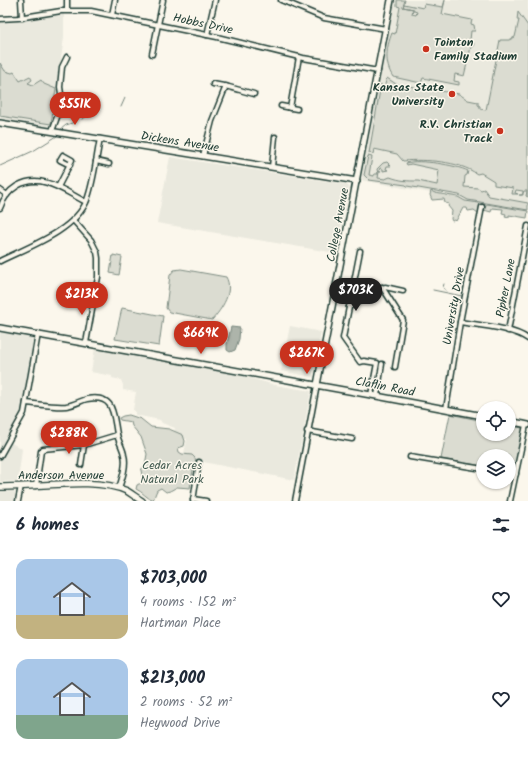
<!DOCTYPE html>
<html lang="en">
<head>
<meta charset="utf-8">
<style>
	body { margin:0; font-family:Kalam,sans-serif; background:#f6f6f7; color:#1f2937; height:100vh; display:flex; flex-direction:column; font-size:15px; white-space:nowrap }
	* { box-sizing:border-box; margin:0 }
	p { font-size:13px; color:#747a83 }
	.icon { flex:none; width:22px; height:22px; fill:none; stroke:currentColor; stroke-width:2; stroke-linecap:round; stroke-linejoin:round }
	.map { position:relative; height:501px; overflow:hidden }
	.details { display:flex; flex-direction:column; background:#fff; flex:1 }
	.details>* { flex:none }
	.buttons { position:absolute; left:476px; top:401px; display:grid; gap:8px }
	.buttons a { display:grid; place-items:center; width:40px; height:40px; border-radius:50%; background:#fff; box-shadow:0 1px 3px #0004; font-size:20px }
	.price { position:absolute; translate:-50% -34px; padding:0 9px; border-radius:14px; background:#c8321e; color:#fff; font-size:13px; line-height:26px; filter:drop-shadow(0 1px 2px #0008) }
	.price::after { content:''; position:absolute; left:50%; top:24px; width:12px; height:9px; margin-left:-6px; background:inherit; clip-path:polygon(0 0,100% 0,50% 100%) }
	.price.selected { background:#222; color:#fff }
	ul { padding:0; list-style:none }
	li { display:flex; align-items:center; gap:12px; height:100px; padding:0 16px }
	li span { display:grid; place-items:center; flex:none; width:112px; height:80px; border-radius:12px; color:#555 }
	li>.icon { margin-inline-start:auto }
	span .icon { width:48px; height:48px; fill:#fffc; stroke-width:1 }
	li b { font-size:17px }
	h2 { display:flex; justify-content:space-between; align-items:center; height:48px; padding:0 16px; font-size:17px }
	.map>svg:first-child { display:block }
	.built { fill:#eae9de }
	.green { fill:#dbdcd1; stroke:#7d8c82 }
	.water { fill:#adb4aa; stroke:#74847b }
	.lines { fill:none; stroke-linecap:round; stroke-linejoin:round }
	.stream { stroke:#74847b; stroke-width:1 }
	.minor-casing { stroke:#1f3d34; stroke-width:7 }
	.tertiary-casing { stroke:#1f3d34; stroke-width:8 }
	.secondary-casing { stroke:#1f3d34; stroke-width:8 }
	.minor { stroke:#fbf7ec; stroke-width:4 }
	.tertiary { stroke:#fbf7ec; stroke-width:5 }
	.secondary { stroke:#fbf7ec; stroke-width:5.5 }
	.poi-dot { fill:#c8321e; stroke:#fbf7ec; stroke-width:1.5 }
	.labels { text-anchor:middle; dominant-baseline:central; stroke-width:3; stroke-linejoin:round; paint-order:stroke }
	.street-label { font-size:12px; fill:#1f3d34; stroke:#fbf7ec }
	.poi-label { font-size:12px; font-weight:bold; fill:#1f3d34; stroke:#fbf7ec; text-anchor:end }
	.park-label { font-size:12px; fill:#455d53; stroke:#fbf7ec }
</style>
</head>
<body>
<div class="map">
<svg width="528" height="501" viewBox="0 0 528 501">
	<rect width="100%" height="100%" fill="#fbf7ec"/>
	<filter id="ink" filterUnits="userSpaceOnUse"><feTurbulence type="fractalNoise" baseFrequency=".025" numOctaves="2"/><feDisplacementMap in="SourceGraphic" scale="8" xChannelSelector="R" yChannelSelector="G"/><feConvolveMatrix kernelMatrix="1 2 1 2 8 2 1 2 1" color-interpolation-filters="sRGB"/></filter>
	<g filter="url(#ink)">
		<g class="built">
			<path d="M395 0H528V211L458 200 431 193 361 180Z"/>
			<path d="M64 13V38L51 127 48 128 0 120V21L22 20Z"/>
			<path d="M170 157 346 184 349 187 336 253 157 223Z"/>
			<path d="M290 326 321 332 313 377 281 371Z"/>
			<path d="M0 332 34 338 22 408 6 440 22 449 18 481 0 482Z"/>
			<path d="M95 348 239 375 275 385 311 391 294 480 183 458 187 439 173 435 175 428 162 423 160 420 135 415V411L133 410 136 392 123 390V385L121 380 112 378V376L91 372Z"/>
			<path d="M0 490H12L15 492 17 494 16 501H0Z"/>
		</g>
		<g class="green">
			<path d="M397 0H405L403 7 413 9 412 14 416 15 417 12 414 11V9L403 7 404 4 423 8 424 4 443 7 445 0 442 14 472 20 471 24 474 25 475 31H471L470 40 474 43 473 47H471L464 76 455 74 454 81 459 82V85L423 78 421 83 393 77C384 63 386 48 392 33L395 34 400 7 397 6Z"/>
			<path d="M518 12 528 26V197L526 196 527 191H524L522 195H519H523V191L516 190 515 193 518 194H512L513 188 494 185V181L481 173 477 174C459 161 425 159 403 161L397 154 374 149 373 154 369 153 381 84 385 88 387 87 385 84 387 78 396 84 459 94 468 100 478 102V105L480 106V109L486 110 500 40H509L515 37 519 20H517Z"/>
			<path d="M0 63 5 71 12 73 14 72 20 81 30 76 32 80 28 83 33 85 41 80 44 84 56 89 51 124 0 116Z"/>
			<path d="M368 156 372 157 369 175 374 176V174H378L377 169 383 163 387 162 391 166H387L386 169 388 170 383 171V169L380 168 379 171 381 172H379L378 178 385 179 390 177C401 181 407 181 418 181 424 182 431 184 437 185L439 170 411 164 407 165 406 163C419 159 456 165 468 171L467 175 465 176 464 187 478 188 481 190 484 189 489 196 528 203V210L468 200 459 195 407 186 406 185 369 180 364 175Z"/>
			<path d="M431 191 435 193 458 197 465 201 486 204 485 205 480 204 478 213 474 210 468 211 467 208H463L456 221 455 220 452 221 451 219 452 211 448 206 449 204 445 203 444 199 432 200 430 195Z"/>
			<path d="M487 204 528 211 527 218 509 215V217L505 216 506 214 502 213 503 209 492 208 491 212 484 210Z"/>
			<path d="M113 255 122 257 119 275 110 273Z"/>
			<path d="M181 269 226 277C234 291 222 309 212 320L169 312 166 308 170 275 174 270Z"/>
			<path d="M122 308 163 316 159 346 115 339Z"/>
			<path d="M450 414 483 421V434H509V426L523 428 515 470 512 471H509V456H483V466L441 459Z"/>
			<path d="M129 415 141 419 151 427 169 429 183 435 185 441 184 446 178 448 179 452 182 454 192 455 195 458 196 464 193 470 190 488 177 487 170 491 166 492 161 488 157 490 153 500C146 498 143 492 136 489L137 485 141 483 143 481 141 470 145 465 147 454 141 437 132 426 131 422 120 420 119 418 123 416Z"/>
		</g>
		<path class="water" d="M231 327 240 328 239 339 235 350 230 352 227 350V344Z"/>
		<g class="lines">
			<g class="stream">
				<path d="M121 107 125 98"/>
				<path d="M82 119 93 113"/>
				<path d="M60 130 66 125 75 122"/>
				<path d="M0 166 33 151 57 136"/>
				<path d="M444 284 443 287 447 292"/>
				<path d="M433 290 462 296"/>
			</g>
			<g class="minor-casing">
				<g id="minor">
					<path d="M21 0 22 18"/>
					<path d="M67 0V10"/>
					<path d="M281 0 324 18 386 29"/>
					<path d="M112 15 115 0"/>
					<path d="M0 19 18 18 61 11H91L217 37 303 58 378 71"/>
					<path d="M207 35 215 0"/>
					<path d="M152 54 163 0"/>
					<path d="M213 84 229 87 254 94"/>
					<path d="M281 106 297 109"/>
					<path d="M290 108 299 57"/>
					<path d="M52 131 60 109 62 100 60 87 62 67 67 57"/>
					<path d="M203 156 212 121 226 86"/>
					<path d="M96 161 109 164"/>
					<path d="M272 167 275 137"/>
					<path d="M58 187 72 160 63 155 60 160 70 165"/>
					<path d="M0 190 7 195"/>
					<path d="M0 208C3 199 9 191 17 186 42 172 64 191 86 202"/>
					<path d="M73 220 91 240 97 252 98 258V277L86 343"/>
					<path d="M360 251 343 338 360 362 364 361 377 363 371 395"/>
					<path d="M0 261C28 247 75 231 87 200 94 181 96 159 100 139"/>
					<path d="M382 287 403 320 395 367"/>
					<path d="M349 307 385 287 403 291"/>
					<path d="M460 322C478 325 514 328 528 339"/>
					<path d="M508 331 528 226"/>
					<path d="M377 396 382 364"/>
					<path d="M26 403C39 404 53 407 66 406 74 405 80 401 87 399 115 394 113 414 117 434 118 441 123 448 124 455 127 465 122 479 119 488"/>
					<path d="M446 409 460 322 482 207"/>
					<path d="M307 431 352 439"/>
					<path d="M0 456 24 413 38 334"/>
					<path d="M410 457 483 469"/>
					<path d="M81 465 84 445"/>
					<path d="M509 473 516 474"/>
					<path d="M36 486 41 451 43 449 84 445 117 435"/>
					<path d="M193 499 206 501"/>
					<path d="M18 501 21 486"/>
					<path d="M193 501 199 462"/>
					<path d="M295 501 317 385"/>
					<path d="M510 501 526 425"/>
				</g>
			</g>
			<g class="tertiary-casing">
				<g id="tertiary">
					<path d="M0 123 357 181"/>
					<path d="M0 328 371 395 483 416"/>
					<path d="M317 385 391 0"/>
					<path d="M509 421 528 425"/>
				</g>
			</g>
			<g class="secondary-casing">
				<path id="secondary" d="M0 487C37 488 94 476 127 491 132 494 137 498 142 501"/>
			</g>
			<use href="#minor" class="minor"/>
			<use href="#tertiary" class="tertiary"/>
			<use href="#secondary" class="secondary"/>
		</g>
	</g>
	<g class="poi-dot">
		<circle cx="426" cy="49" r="4"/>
		<circle cx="452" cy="94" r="4"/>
		<circle cx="500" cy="131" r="4"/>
	</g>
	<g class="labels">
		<g class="street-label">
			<text transform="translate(203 24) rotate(12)">Hobbs Drive</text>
			<text transform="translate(180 142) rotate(9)">Dickens Avenue</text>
			<text transform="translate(338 225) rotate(-79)">College Avenue</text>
			<text transform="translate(506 288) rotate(-79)">Pipher Lane</text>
			<text transform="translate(454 306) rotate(-80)">University Drive</text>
			<text transform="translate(385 387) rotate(11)">Claflin Road</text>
			<text x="61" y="475">Anderson Avenue</text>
		</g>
		<g class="poi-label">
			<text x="434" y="42" text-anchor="start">Tointon<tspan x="434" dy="14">Family Stadium</tspan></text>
			<text x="444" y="87">Kansas State<tspan x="444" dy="14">University</tspan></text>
			<text x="492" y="124">R.V. Christian<tspan x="492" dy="14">Track</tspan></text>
		</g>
		<g class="park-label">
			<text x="172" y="465">Cedar Acres<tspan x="172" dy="14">Natural Park</tspan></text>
		</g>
	</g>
</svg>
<div class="buttons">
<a><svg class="icon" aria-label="locate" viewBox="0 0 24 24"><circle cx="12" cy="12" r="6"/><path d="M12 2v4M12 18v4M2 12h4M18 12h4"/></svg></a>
<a><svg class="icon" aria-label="layers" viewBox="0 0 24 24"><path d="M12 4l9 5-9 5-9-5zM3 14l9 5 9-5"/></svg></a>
</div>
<b class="price" style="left:75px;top:126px">$551K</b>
<b class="price selected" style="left:356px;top:312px">$703K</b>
<b class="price" style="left:82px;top:316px">$213K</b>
<b class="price" style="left:201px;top:355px">$669K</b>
<b class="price" style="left:307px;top:375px">$267K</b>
<b class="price" style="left:69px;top:455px">$288K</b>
</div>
<section class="details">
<h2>6 homes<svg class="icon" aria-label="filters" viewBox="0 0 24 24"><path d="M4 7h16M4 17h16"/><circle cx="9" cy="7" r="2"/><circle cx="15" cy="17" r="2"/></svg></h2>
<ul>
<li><span style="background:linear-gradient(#a9c7e8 70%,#c2b280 0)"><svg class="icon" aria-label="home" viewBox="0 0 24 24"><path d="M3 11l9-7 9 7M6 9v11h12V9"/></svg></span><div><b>$703,000</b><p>4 rooms · 152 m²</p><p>Hartman Place</p></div><svg class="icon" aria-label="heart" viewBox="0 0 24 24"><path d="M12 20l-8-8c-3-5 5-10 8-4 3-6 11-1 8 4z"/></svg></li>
<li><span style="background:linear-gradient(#a9c7e8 70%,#7fa58c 0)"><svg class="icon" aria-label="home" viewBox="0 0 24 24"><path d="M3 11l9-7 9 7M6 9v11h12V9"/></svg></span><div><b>$213,000</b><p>2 rooms · 52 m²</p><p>Heywood Drive</p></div><svg class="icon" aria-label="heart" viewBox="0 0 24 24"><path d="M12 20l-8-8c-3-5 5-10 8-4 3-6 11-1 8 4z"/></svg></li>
</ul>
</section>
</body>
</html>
